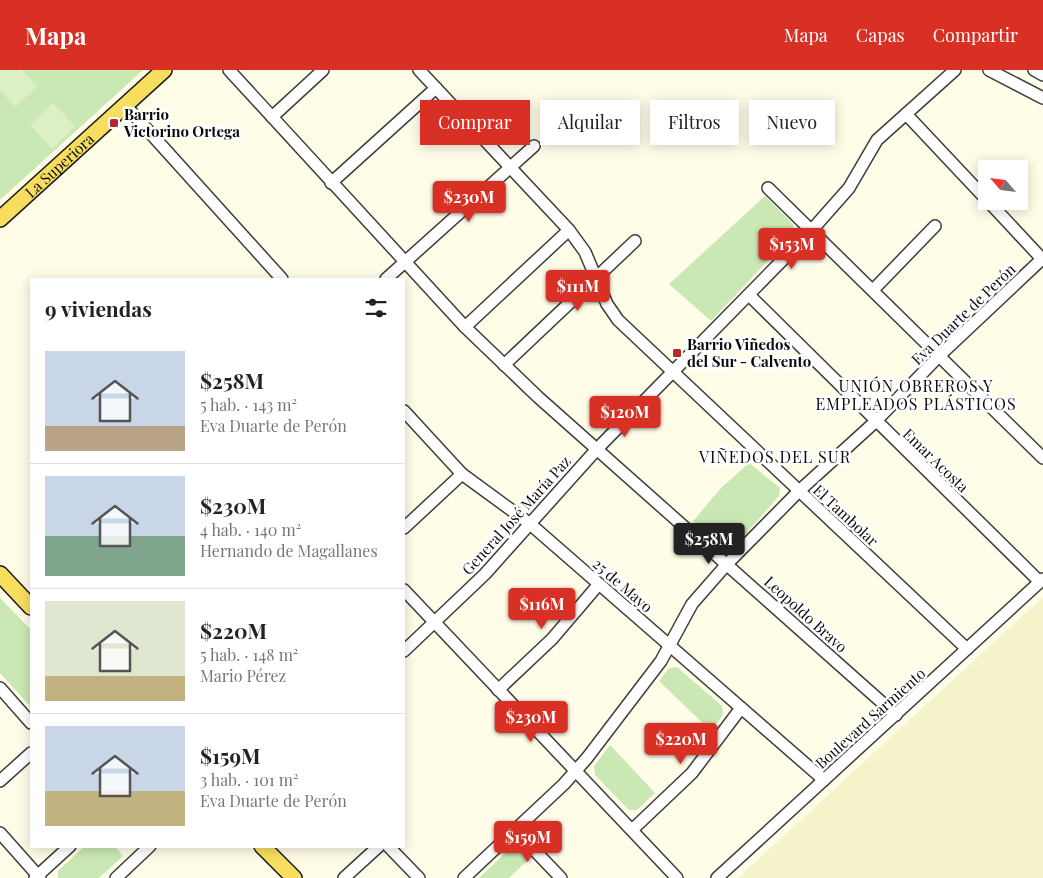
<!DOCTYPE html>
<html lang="es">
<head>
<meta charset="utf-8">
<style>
	body { margin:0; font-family:"Playfair Display",serif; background:#f2f2f2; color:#222; height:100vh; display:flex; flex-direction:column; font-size:19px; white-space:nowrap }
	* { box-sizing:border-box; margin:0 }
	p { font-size:16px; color:#767676 }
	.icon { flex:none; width:28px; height:28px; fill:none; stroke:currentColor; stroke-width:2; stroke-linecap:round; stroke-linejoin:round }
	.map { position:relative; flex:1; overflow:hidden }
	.details { position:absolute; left:30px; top:208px; width:375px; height:570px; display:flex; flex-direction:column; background:#fff; border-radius:0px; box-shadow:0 2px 12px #0003 }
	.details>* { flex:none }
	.top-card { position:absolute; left:420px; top:30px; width:475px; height:45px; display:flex; gap:10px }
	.needle { width:32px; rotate:298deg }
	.controls { position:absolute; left:978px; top:90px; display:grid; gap:10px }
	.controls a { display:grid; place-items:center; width:50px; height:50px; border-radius:0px; background:#fff; box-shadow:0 2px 12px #0003; font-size:25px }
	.price { position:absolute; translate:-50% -42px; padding:0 11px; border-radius:5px; background:#d93025; color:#fff; font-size:16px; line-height:32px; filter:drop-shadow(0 1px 2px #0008) }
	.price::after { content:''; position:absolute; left:50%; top:30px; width:15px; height:11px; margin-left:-8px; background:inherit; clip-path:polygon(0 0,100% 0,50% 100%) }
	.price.selected { background:#222; color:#fff }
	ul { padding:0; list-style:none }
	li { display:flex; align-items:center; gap:15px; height:125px; padding:0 15px }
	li+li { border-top:1px solid #e0e0e0 }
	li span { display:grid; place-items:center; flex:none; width:140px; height:100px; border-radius:0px; color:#555 }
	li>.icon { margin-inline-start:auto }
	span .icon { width:60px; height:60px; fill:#fffc; stroke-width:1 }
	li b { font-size:21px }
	h2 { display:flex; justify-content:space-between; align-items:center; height:60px; padding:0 15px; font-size:21px }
	.chip { padding:0 18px; border-radius:0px; background:#fff; box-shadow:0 2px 12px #0003; font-size:18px; line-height:45px }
	.chip.selected { background:#d93025; color:#fff }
	header { display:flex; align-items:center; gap:30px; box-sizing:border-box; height:70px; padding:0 25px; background:#d93025; color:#fff }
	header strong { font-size:24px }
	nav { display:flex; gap:28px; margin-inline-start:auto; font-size:18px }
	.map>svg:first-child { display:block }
	.farmland { fill:#f4f3c9 }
	.green { fill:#cae8b3 }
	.pitch { fill:#ddefc5 }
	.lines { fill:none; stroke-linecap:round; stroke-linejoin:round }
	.minor-casing { stroke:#3d3d3d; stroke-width:14 }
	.major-casing { stroke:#1b1b1b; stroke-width:18 }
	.minor { stroke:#fff; stroke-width:11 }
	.major { stroke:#f8de5f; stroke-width:15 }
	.poi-dot { fill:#b82925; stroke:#fff; stroke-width:2 }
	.labels { text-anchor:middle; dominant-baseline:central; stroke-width:5; stroke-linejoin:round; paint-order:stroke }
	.poi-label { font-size:15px; font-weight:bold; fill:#0a0a0a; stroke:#fff; text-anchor:start }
	.street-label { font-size:15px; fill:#0a0a0a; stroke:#fff }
	.neighbourhood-label { font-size:16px; letter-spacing:1px; fill:#0a0a0a; stroke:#fff }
</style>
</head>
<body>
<header>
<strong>Mapa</strong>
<nav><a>Mapa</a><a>Capas</a><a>Compartir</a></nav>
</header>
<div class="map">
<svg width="1043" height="808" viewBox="0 0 1043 808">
	<rect width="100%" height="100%" fill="#fffce8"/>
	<path class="farmland" d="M1043 527V808H738Z"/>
	<g class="green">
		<path d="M0 0H143L0 130Z"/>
		<path d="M765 126 793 154V164L711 251 669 214Z"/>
		<path d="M749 393 780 418 779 426 735 476 727 477 693 451 721 418Z"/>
		<path d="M0 528 31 560V637L0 603Z"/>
		<path d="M677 597 722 636 723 645 711 661 659 611 669 598Z"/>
		<path d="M610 675 655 723 637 740H629L595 705 594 696Z"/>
		<path d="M514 775 519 776 530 788 509 808H479Z"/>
		<path d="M85 776H114L123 786 99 808H58V801Z"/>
	</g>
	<g class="pitch">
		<path d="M0 0H22L37 17 15 37 0 20Z"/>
		<path d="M53 33 75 56 52 79 30 55Z"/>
	</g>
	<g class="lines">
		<g class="minor-casing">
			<g id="minor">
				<path d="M229 0 465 257 538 327 896 645"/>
				<path d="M419 0 569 160 585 182 607 234 618 250 967 579"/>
				<path d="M989 0 1043 28"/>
				<path d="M1034 0 1043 5"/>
				<path d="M125 35 282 209"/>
				<path d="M906 44 986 129"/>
				<path d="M272 47 323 0"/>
				<path d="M331 113 436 18"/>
				<path d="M768 118 1043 388"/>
				<path d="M988 131 1043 190"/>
				<path d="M386 209 534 76"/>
				<path d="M873 220 935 156"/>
				<path d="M749 225 1040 512"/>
				<path d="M465 257 569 160"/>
				<path d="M504 295 635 171"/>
				<path d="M404 341 462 404 529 453 824 710"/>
				<path d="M404 458 462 404"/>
				<path d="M404 520 677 808"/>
				<path d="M404 581 485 504 597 379 811 161 849 118 877 70 955 0"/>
				<path d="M0 618 31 653"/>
				<path d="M498 620 552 569 599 514"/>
				<path d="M0 711 31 683"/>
				<path d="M515 760 561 808"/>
				<path d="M632 760 692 703 741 638"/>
				<path d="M0 763 40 808"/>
				<path d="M388 776 419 808"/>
				<path d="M35 808 70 776"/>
				<path d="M116 808 150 776"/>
				<path d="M344 808 379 776"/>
				<path d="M464 808 564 714 587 688 661 591 692 534 727 494 799 421 875 352 939 286 1042 189"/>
				<path d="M717 808 1043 509"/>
			</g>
		</g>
		<g class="major-casing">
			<g id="major">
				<path id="s1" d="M0 149 164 0"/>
				<path d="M0 504 31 537"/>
				<path d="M262 776 294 808"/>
			</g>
		</g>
		<use href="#minor" class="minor"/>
		<use href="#major" class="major"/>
	</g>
	<g class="poi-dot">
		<rect x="109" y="48" width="10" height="10" rx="2.5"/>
		<rect x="672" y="278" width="10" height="10" rx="2.5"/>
	</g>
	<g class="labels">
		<g class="poi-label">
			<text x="124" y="44">Barrio<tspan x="124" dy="17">Victorino Ortega</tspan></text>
			<text x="687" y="274">Barrio Viñedos<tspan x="687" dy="17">del Sur - Calvento</tspan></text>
		</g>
		<g class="street-label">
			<text stroke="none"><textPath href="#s1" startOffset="80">La Superiora</textPath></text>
			<text transform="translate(963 244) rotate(-44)">Eva Duarte de Perón</text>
			<text transform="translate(936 390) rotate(44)">Emar Acosta</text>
			<text transform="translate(516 445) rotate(-48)">General José María Paz</text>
			<text transform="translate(846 445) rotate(43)">El Tambolar</text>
			<text transform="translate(623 515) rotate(41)">25 de Mayo</text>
			<text transform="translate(806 544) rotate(42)">Leopoldo Bravo</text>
			<text transform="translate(870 648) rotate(-42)">Boulevard Sarmiento</text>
		</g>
		<g class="neighbourhood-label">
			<text x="916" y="315">UNIÓN OBREROS Y<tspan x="916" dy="18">EMPLEADOS PLÁSTICOS</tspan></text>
			<text x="775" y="386">VIÑEDOS DEL SUR</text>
		</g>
	</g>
</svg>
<div class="controls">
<a><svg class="needle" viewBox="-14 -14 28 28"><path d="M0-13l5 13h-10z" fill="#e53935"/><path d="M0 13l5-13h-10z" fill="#767676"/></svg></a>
</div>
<b class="price" style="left:469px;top:153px">$230M</b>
<b class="price" style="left:792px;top:200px">$153M</b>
<b class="price" style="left:578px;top:242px">$111M</b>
<b class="price" style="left:625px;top:368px">$120M</b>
<b class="price selected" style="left:709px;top:495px">$258M</b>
<b class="price" style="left:542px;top:560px">$116M</b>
<b class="price" style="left:531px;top:673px">$230M</b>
<b class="price" style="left:681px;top:695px">$220M</b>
<b class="price" style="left:528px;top:793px">$159M</b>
<div class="top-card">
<a class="chip selected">Comprar</a>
<a class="chip">Alquilar</a>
<a class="chip">Filtros</a>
<a class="chip">Nuevo</a>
</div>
<section class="details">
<h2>9 viviendas<svg class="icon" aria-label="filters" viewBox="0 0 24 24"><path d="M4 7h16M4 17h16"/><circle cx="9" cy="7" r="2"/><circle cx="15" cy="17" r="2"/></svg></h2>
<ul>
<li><span style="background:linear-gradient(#c9d6e8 75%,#b9a48a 0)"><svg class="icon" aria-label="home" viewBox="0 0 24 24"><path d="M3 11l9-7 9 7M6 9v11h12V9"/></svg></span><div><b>$258M</b><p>5 hab. · 143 m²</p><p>Eva Duarte de Perón</p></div></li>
<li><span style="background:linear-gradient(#c9d6e8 60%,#7fa58c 0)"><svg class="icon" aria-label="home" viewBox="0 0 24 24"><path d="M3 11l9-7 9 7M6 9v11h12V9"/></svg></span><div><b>$230M</b><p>4 hab. · 140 m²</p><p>Hernando de Magallanes</p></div></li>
<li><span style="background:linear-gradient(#dfe7d0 75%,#c2b280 0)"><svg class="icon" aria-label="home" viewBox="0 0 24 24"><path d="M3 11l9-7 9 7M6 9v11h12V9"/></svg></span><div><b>$220M</b><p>5 hab. · 148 m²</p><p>Mario Pérez</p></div></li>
<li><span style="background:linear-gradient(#c9d6e8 65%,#c2b280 0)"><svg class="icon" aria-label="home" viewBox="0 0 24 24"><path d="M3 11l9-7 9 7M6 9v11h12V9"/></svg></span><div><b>$159M</b><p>3 hab. · 101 m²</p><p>Eva Duarte de Perón</p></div></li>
</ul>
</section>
</div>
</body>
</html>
